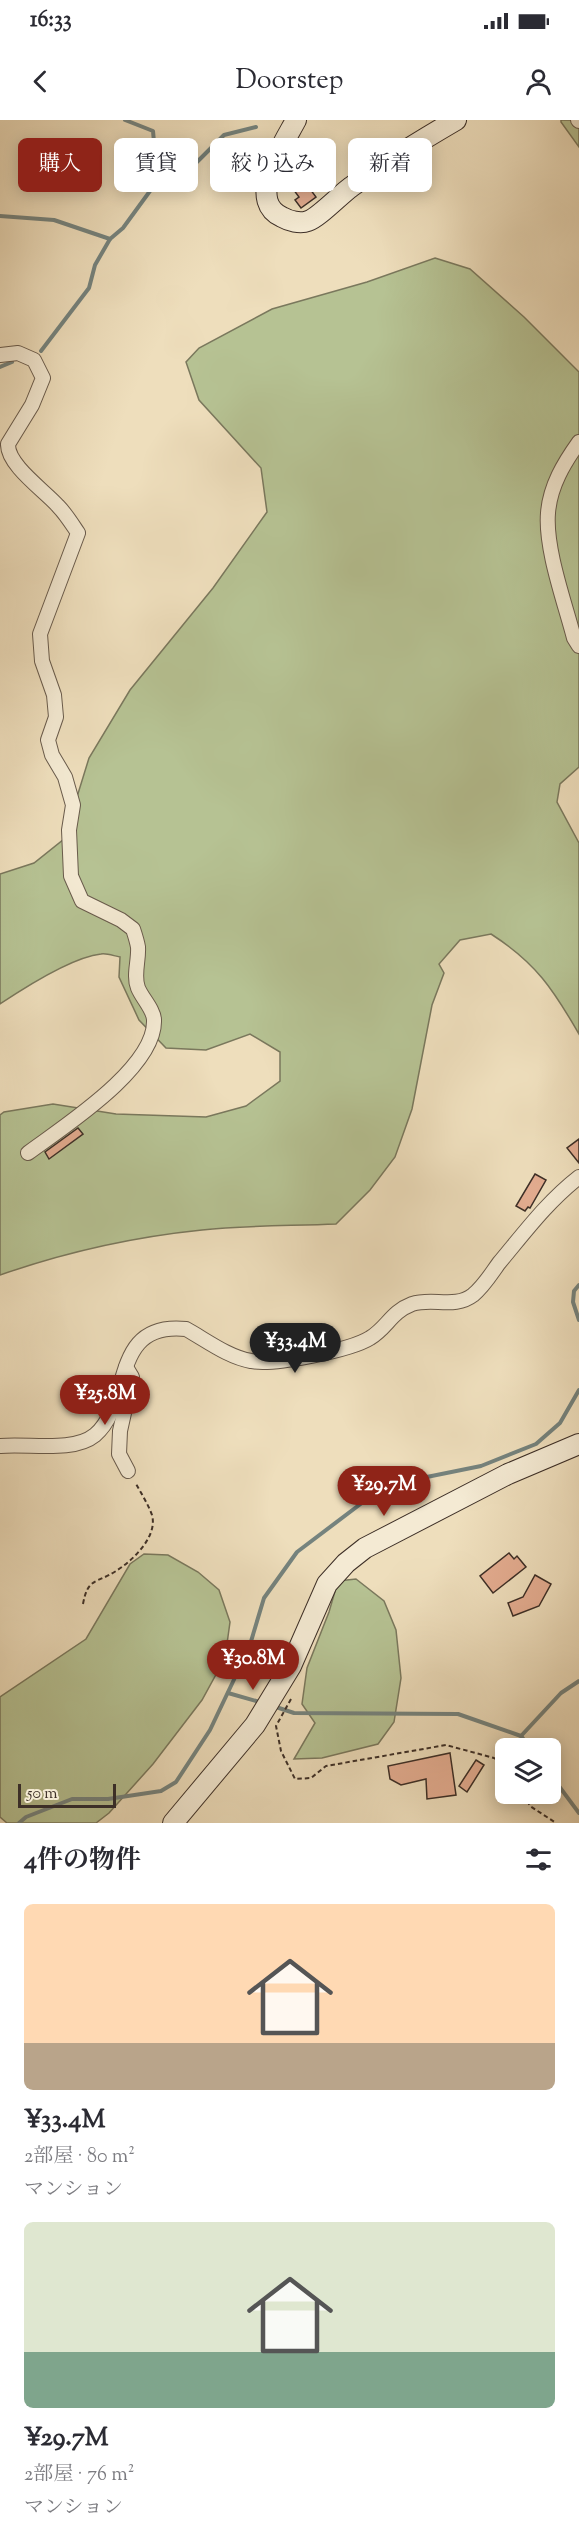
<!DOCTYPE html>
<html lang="ja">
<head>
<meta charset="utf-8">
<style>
	body { margin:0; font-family:"Sorts Mill Goudy","Noto Serif JP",serif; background:#f7f7f7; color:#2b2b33; height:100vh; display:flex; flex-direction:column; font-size:22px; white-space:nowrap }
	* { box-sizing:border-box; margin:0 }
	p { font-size:20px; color:#7c7c81 }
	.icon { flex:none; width:33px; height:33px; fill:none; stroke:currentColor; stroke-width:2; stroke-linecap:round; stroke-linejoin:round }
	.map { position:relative; height:1703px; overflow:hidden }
	.drawer { display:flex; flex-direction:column; background:#fff; flex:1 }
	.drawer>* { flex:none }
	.banner { position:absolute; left:18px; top:18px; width:543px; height:54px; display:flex; gap:12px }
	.controls { position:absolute; left:495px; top:1618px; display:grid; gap:12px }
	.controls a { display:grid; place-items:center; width:66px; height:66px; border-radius:9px; background:#fff; box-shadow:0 3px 15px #0003; font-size:30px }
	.scale { position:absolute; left:18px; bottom:15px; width:98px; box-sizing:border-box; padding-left:6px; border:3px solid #3d2f27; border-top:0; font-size:16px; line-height:21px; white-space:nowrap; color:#3d2f27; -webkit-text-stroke:4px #f4ead3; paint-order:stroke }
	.price { position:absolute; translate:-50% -51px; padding:0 14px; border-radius:21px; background:#8f2418; color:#fff; font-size:20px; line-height:39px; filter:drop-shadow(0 2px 3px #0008) }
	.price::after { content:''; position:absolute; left:50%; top:36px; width:18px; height:14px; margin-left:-9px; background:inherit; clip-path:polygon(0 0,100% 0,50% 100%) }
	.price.selected { background:#222; color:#fff }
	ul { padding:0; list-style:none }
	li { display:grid; align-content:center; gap:12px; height:318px; padding:0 24px }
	li span { display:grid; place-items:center; height:186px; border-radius:9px; color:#555 }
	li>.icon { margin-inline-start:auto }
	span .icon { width:108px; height:108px; fill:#fffc; stroke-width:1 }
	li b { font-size:26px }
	h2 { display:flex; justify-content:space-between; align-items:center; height:72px; padding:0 24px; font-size:26px }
	.pill { padding:0 21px; border-radius:9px; background:#fff; box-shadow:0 3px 15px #0003; font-size:21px; line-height:54px }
	.pill.selected { background:#8f2418; color:#fff }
	.status { display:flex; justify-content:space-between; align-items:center; height:42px; padding:0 30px; background:#fff; direction:ltr }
	.status svg { height:16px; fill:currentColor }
	header { display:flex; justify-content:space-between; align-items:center; height:78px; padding:0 24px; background:#fff; font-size:27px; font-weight:600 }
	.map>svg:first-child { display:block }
	.green { fill:#b6c293; stroke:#7a785d; stroke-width:1.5 }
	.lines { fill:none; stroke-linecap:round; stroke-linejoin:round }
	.stream { stroke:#75837e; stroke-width:4 }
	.building { fill:#e4ad91; stroke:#3d2f27; stroke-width:1.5 }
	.street-casing { stroke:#695b4c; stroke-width:16 }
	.secondary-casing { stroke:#3d2f27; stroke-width:22 }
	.path { stroke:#3d2f27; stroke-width:2; stroke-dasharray:4.5 3; stroke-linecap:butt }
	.street { stroke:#f4ead3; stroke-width:14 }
	.secondary { stroke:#f4ead3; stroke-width:20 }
</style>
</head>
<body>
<div class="status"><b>16:33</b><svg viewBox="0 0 49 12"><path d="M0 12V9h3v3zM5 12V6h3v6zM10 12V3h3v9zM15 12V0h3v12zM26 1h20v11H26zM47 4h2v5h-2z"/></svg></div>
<header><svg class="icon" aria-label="back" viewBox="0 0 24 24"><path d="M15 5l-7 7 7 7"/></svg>Doorstep<svg class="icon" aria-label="person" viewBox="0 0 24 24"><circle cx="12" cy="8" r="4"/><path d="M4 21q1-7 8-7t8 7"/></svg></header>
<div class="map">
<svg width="579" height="1703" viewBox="0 0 579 1703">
	<rect width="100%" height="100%" fill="#eedebc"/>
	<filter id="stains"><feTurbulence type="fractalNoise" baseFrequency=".00333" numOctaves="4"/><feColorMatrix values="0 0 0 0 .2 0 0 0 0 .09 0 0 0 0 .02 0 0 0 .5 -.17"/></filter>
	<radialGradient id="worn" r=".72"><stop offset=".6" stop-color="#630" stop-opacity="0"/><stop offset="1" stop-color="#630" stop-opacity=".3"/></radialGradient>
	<g class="green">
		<path d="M561 0H579V27L561 2Z"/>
		<path d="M435 138 470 149 524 197 579 252V647L560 664 557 682 579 723V914C553 869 536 843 491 814L460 820 439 844 444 853 432 885 412 989 395 1037 370 1070 336 1104C292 1106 246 1105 202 1110 133 1117 66 1132 0 1155V995L4 992 53 984 116 994 206 997 246 986 280 961V932L250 914 206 930 166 928 139 900 119 857 120 837C114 836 107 833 101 834 73 837 24 868 0 884V754L34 743 64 719 89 638 130 570 213 468 267 392 261 348 199 280 186 242 199 228 272 189 367 162Z"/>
		<path d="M144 1434 168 1435 198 1452 219 1470 230 1502 225 1538 202 1580 153 1644 109 1693 96 1703H7L0 1697V1577L86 1519 130 1444Z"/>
		<path d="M356 1459 384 1481 396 1510 401 1558 394 1602 378 1624 322 1638 294 1639 315 1603 302 1584 307 1548 329 1492 338 1461Z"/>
	</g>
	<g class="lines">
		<g class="stream">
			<path d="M125 0 153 11 156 45"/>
			<path d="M0 96 54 100 110 119"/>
			<path d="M41 231 89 168 95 145 110 119 123 108 150 71 160 35 197 42 224 15 256 7"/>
			<path d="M0 247 12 242"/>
			<path d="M579 1165 574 1171 573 1182 579 1200"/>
			<path d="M228 1573 263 1583"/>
			<path d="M273 1586 294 1593 458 1594 521 1616 531 1629"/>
			<path d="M521 1616 561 1573 579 1561"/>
			<path d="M550 1654 579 1693"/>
			<path d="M19 1703 26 1697 72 1679H108L161 1671 176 1662 210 1610 249 1528 264 1478 297 1432 375 1373 407 1361 481 1346 536 1324 560 1303 579 1270"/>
		</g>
	</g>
	<g class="building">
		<path d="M296 50 316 77 301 88 295 80 299 77 285 58Z"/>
		<path d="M78 1008 83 1014 49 1039 45 1032Z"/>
		<path d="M579 1019V1043L567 1028Z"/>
		<path d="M535 1054 546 1060 530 1088 528 1087 525 1091 516 1086Z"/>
		<path d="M509 1433 514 1439 517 1436 526 1447 493 1473 480 1456Z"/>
		<path d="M535 1455 551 1464 539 1486 513 1496 508 1483 523 1477Z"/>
		<path d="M450 1633 456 1675 427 1679 426 1659 401 1665 390 1659 388 1646Z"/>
		<path d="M476 1640 484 1645 467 1672 459 1666Z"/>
	</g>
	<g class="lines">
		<g class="street-casing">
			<g id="street">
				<path d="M578 0 579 1"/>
				<path d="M0 235 18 233 34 240 43 258 32 285 8 324C7 345 45 371 58 386 66 394 72 404 78 413L40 514 42 541 54 575 56 597 48 620 52 635 65 657 73 685 69 710 71 756 82 781 121 800 133 809C135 815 137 821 138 827 139 841 133 855 138 868 142 878 154 890 154 900 156 948 63 1007 28 1033"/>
				<path d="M579 322C564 343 550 366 548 393 545 429 565 483 574 518L579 526"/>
				<path d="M126 1247 132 1257 120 1311 119 1334 128 1351"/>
				<path d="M0 1326C28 1323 73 1333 95 1315 133 1283 109 1201 186 1209 206 1220 228 1237 251 1241 272 1246 351 1230 370 1218 387 1208 391 1192 412 1184 432 1177 455 1189 473 1175 484 1166 491 1154 499 1143 525 1112 547 1082 579 1057"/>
			</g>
		</g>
		<g class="secondary-casing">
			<g id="secondary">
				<path d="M296 0C284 23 245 80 282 97 289 101 300 104 308 101 318 98 341 74 351 67 385 42 420 21 456 0"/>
				<path d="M173 1703 255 1605 291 1546 327 1464 346 1443 365 1428 508 1354 579 1324"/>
			</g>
		</g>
		<g class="path">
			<path d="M83 1484C88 1457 96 1464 116 1451 132 1441 158 1417 152 1395 148 1384 141 1373 135 1362"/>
			<path d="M291 1579 276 1606 281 1631 295 1659 311 1658 326 1646 446 1625 494 1638 506 1645"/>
			<path d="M524 1674 530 1686 556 1703"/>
		</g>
		<use href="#street" class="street"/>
		<use href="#secondary" class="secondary"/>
	</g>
	<rect width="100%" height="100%" filter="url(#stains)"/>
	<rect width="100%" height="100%" fill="url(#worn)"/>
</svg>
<div class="controls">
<a><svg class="icon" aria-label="layers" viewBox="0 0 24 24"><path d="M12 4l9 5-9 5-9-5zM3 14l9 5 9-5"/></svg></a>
</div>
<div class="scale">50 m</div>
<b class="price selected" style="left:295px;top:1254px">¥33.4M</b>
<b class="price" style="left:105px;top:1306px">¥25.8M</b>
<b class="price" style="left:384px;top:1397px">¥29.7M</b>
<b class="price" style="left:253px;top:1571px">¥30.8M</b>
<div class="banner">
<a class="pill selected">購入</a>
<a class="pill">賃貸</a>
<a class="pill">絞り込み</a>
<a class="pill">新着</a>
</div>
</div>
<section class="drawer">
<h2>4件の物件<svg class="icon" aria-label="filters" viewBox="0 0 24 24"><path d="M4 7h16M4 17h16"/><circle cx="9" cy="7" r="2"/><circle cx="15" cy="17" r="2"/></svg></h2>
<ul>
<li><span style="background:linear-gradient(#ffd9b3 75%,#b9a48a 0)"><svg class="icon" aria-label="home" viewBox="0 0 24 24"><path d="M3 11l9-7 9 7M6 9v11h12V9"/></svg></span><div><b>¥33.4M</b><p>2部屋 · 80 m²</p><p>マンション</p></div></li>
<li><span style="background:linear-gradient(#dfe7d0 70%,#7fa58c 0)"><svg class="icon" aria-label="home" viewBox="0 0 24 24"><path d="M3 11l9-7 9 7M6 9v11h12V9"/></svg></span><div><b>¥29.7M</b><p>2部屋 · 76 m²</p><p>マンション</p></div></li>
</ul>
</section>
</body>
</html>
